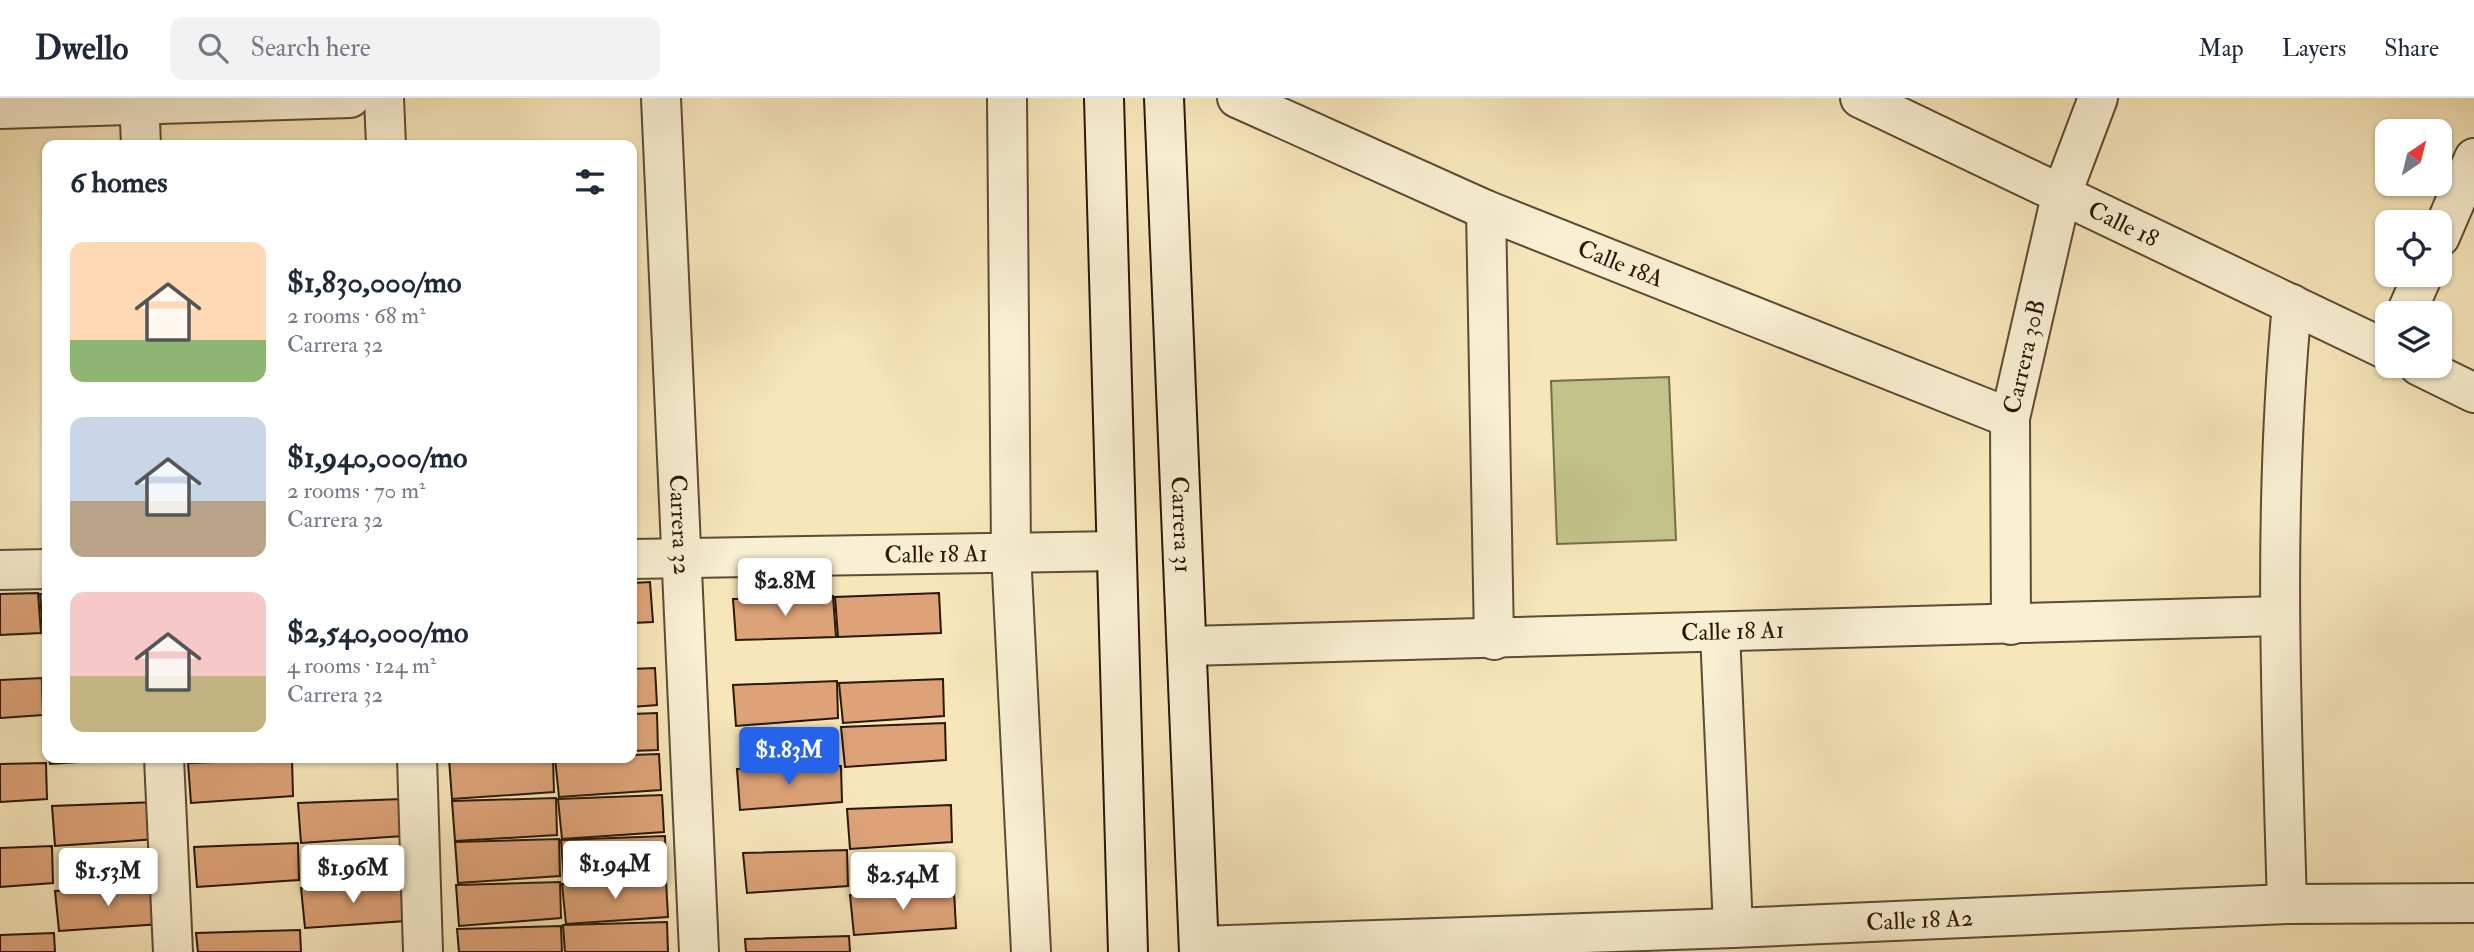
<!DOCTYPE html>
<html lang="en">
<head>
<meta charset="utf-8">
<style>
	body { margin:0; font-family:"IM FELL Double Pica",serif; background:#f2f2f3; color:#1f2937; height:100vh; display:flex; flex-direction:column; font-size:26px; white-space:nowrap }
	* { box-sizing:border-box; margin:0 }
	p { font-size:23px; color:#747a83 }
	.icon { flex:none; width:38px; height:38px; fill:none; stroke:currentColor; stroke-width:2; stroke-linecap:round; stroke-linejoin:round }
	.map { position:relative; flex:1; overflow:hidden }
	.panel { position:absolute; left:42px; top:42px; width:595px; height:623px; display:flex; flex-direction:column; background:#fff; border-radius:14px; box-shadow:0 2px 5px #0004 }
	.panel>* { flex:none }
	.needle { width:46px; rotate:35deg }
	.fabs { position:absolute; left:2375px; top:21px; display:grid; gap:14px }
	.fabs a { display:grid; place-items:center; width:77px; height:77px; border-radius:14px; background:#fff; box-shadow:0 2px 5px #0004; font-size:35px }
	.price { position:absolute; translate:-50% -60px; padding:0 16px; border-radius:7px; background:#fff; color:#222; font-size:23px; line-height:46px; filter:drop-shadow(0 2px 4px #0008) }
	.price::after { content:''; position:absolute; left:50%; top:42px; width:21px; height:16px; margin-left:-10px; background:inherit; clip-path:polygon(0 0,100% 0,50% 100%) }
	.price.current { background:#2563eb; color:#fff }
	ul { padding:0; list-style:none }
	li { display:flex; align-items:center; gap:21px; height:175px; padding:0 28px }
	li span { display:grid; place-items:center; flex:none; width:196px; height:140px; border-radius:14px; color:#555 }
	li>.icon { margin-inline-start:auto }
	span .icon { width:84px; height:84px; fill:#fffc; stroke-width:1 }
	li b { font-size:30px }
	h2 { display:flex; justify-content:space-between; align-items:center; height:84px; padding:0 28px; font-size:30px }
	header { display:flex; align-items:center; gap:42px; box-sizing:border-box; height:98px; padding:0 35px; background:#fff; border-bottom:2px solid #e0e1e3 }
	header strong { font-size:33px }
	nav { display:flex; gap:38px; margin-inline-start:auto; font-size:24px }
	.search { width:490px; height:63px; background:#f2f2f3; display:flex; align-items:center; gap:18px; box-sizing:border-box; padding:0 24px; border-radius:14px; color:#747a83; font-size:26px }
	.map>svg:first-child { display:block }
	.green { fill:#c2c38b; stroke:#766d48; stroke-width:2 }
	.building { fill:#dda277; stroke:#2a1706; stroke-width:2 }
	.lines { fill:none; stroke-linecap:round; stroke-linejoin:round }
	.street-casing { stroke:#5d4b33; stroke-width:42 }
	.secondary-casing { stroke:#2a1706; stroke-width:42 }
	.street { stroke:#f9efd2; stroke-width:38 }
	.secondary { stroke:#f9efd2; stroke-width:38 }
	.labels { text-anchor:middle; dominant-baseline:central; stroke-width:5; stroke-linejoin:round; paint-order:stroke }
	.street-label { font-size:24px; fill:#2a1706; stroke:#f9efd2 }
</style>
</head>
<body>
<header>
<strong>Dwello</strong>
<div class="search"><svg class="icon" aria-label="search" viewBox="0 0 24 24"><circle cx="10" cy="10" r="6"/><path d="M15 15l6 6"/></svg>Search here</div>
<nav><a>Map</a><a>Layers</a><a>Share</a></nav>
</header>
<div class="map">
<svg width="2474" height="854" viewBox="0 0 2474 854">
	<rect width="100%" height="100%" fill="#f6e6b9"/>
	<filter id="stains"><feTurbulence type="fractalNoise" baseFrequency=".00286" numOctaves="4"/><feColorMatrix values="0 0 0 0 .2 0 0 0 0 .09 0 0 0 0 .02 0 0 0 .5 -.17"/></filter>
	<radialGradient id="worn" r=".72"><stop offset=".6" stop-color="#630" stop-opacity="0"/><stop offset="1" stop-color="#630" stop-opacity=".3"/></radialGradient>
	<path class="green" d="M1669 279 1676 442 1557 446 1551 283Z"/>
	<g class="building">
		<path d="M650 484 653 524 632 525V485Z"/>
		<path d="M38 495 41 535 0 537V496Z"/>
		<path d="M939 495 941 535 838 539 835 499Z"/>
		<path d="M40 496H47V535L43 536Z"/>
		<path d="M833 498 836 539 736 542 733 501Z"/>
		<path d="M655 570 657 607 632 609V571Z"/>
		<path d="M42 580 43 617 0 620V582Z"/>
		<path d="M943 581 944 618 843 625 839 585Z"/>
		<path d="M837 583 838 620 736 628 733 587Z"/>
		<path d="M657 615 658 652 632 653V616Z"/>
		<path d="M945 625 946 662 845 669 841 629Z"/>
		<path d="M659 656 661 692 559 699 555 660H632V657Z"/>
		<path d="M49 660H138L50 666Z"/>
		<path d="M553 660 554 694 452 701 449 661Z"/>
		<path d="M292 661 293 698 191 705 188 665Z"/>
		<path d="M46 665 47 701 0 704V666Z"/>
		<path d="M841 668 842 704 740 712 737 671Z"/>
		<path d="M662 697 664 734 562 741 558 701Z"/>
		<path d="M556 700 557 737 455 743 452 703Z"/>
		<path d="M402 701 403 738 301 745 298 705Z"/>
		<path d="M156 704 157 741 55 748 52 708Z"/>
		<path d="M951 707 952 744 850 751 847 711Z"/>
		<path d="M665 738 666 775 564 782 561 742Z"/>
		<path d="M559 741 560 778 458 785 455 744Z"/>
		<path d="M298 745 299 782 197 789 194 749Z"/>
		<path d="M52 748 53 785 0 789V750Z"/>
		<path d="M847 752 848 788 747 795 743 755Z"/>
		<path d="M666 782 668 819 566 826 562 786Z"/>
		<path d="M560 784 561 820 459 828 456 787Z"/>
		<path d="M405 787 406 823 305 830 301 790Z"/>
		<path d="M159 790 161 826 59 833 55 793Z"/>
		<path d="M954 793 956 830 854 837 850 797Z"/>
		<path d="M667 824 668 854H565L563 827Z"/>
		<path d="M561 828 562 854H459L457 831Z"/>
		<path d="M300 832 301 854H198L196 835Z"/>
		<path d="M54 835 55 854H0V837Z"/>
		<path d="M849 838 850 854H746L745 841Z"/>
	</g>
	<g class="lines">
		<g class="street-casing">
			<g id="street">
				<path d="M139 0 141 47"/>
				<path d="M384 0 386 47"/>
				<path id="s1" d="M661 0 699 854"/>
				<path d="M1007 0 1011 454 1031 854"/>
				<path id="s2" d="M1237 0 1486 112 2010 320"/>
				<path id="s3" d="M1860 0 2387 252"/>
				<path d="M0 11 350 0"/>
				<path d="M1486 112 1494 542"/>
				<path d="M2440 139 2474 60"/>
				<path d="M2406 215 2423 177"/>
				<path d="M2419 268 2474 295"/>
				<path id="s4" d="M632 461 1115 453"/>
				<path d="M0 472 47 471"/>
				<path id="s5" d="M2011 527 2010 320 2061 98 2098 0"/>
				<path d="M1720 535 1733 830"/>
				<path id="s6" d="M1187 548 2278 518"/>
				<path d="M164 660 173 854"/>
				<path d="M417 660 423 854"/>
				<path d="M2287 806C2281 606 2273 406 2292 206"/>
				<path id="s7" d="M1199 848 1733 830 2287 806 2474 805"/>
			</g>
		</g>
		<g class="secondary-casing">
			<g id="secondary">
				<path d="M1104 0 1128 854"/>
				<path id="s8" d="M1164 0 1199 854"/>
			</g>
		</g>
		<use href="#street" class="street"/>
		<use href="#secondary" class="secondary"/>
	</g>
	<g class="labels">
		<g class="street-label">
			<text stroke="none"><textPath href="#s3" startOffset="292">Calle 18</textPath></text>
			<text stroke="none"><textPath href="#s2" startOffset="418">Calle 18A</textPath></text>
			<text stroke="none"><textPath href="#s5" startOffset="270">Carrera 30B</textPath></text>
			<text stroke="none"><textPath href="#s1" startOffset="427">Carrera 32</textPath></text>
			<text stroke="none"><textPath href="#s8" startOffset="427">Carrera 31</textPath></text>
			<text stroke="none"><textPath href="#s4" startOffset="304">Calle 18 A1</textPath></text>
			<text stroke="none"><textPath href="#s6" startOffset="546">Calle 18 A1</textPath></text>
			<text stroke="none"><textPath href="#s7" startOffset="721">Calle 18 A2</textPath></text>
		</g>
	</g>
	<rect width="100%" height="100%" filter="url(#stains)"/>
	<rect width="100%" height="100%" fill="url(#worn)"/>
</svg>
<div class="fabs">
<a><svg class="needle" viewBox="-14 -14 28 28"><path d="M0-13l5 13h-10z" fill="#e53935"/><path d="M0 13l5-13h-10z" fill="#747a83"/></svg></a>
<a><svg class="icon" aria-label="locate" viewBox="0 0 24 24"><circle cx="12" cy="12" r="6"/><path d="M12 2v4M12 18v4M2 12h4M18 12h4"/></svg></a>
<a><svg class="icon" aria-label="layers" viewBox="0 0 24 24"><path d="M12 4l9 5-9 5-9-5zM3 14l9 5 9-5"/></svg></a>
</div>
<b class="price" style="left:785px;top:520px">$2.8M</b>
<b class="price current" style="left:789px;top:689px">$1.83M</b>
<b class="price" style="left:615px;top:803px">$1.94M</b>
<b class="price" style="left:353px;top:807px">$1.96M</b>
<b class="price" style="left:108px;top:810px">$1.53M</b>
<b class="price" style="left:903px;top:814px">$2.54M</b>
<section class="panel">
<h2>6 homes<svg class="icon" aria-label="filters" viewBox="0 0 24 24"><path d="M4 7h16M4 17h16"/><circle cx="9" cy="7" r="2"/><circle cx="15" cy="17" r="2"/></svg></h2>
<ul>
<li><span style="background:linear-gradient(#ffd9b3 70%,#8fb573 0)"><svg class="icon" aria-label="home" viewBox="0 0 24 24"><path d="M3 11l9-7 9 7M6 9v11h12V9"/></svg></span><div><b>$1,830,000/mo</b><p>2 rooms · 68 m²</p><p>Carrera 32</p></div></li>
<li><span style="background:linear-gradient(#c9d6e8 60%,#b9a48a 0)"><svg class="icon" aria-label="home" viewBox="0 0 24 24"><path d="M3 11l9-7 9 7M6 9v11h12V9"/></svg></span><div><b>$1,940,000/mo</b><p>2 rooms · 70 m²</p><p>Carrera 32</p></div></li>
<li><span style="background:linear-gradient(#f6c9c9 60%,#c2b280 0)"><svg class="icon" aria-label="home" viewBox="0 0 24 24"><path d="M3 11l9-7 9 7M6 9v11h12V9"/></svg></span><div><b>$2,540,000/mo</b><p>4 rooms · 124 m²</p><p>Carrera 32</p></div></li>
</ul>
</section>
</div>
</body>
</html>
